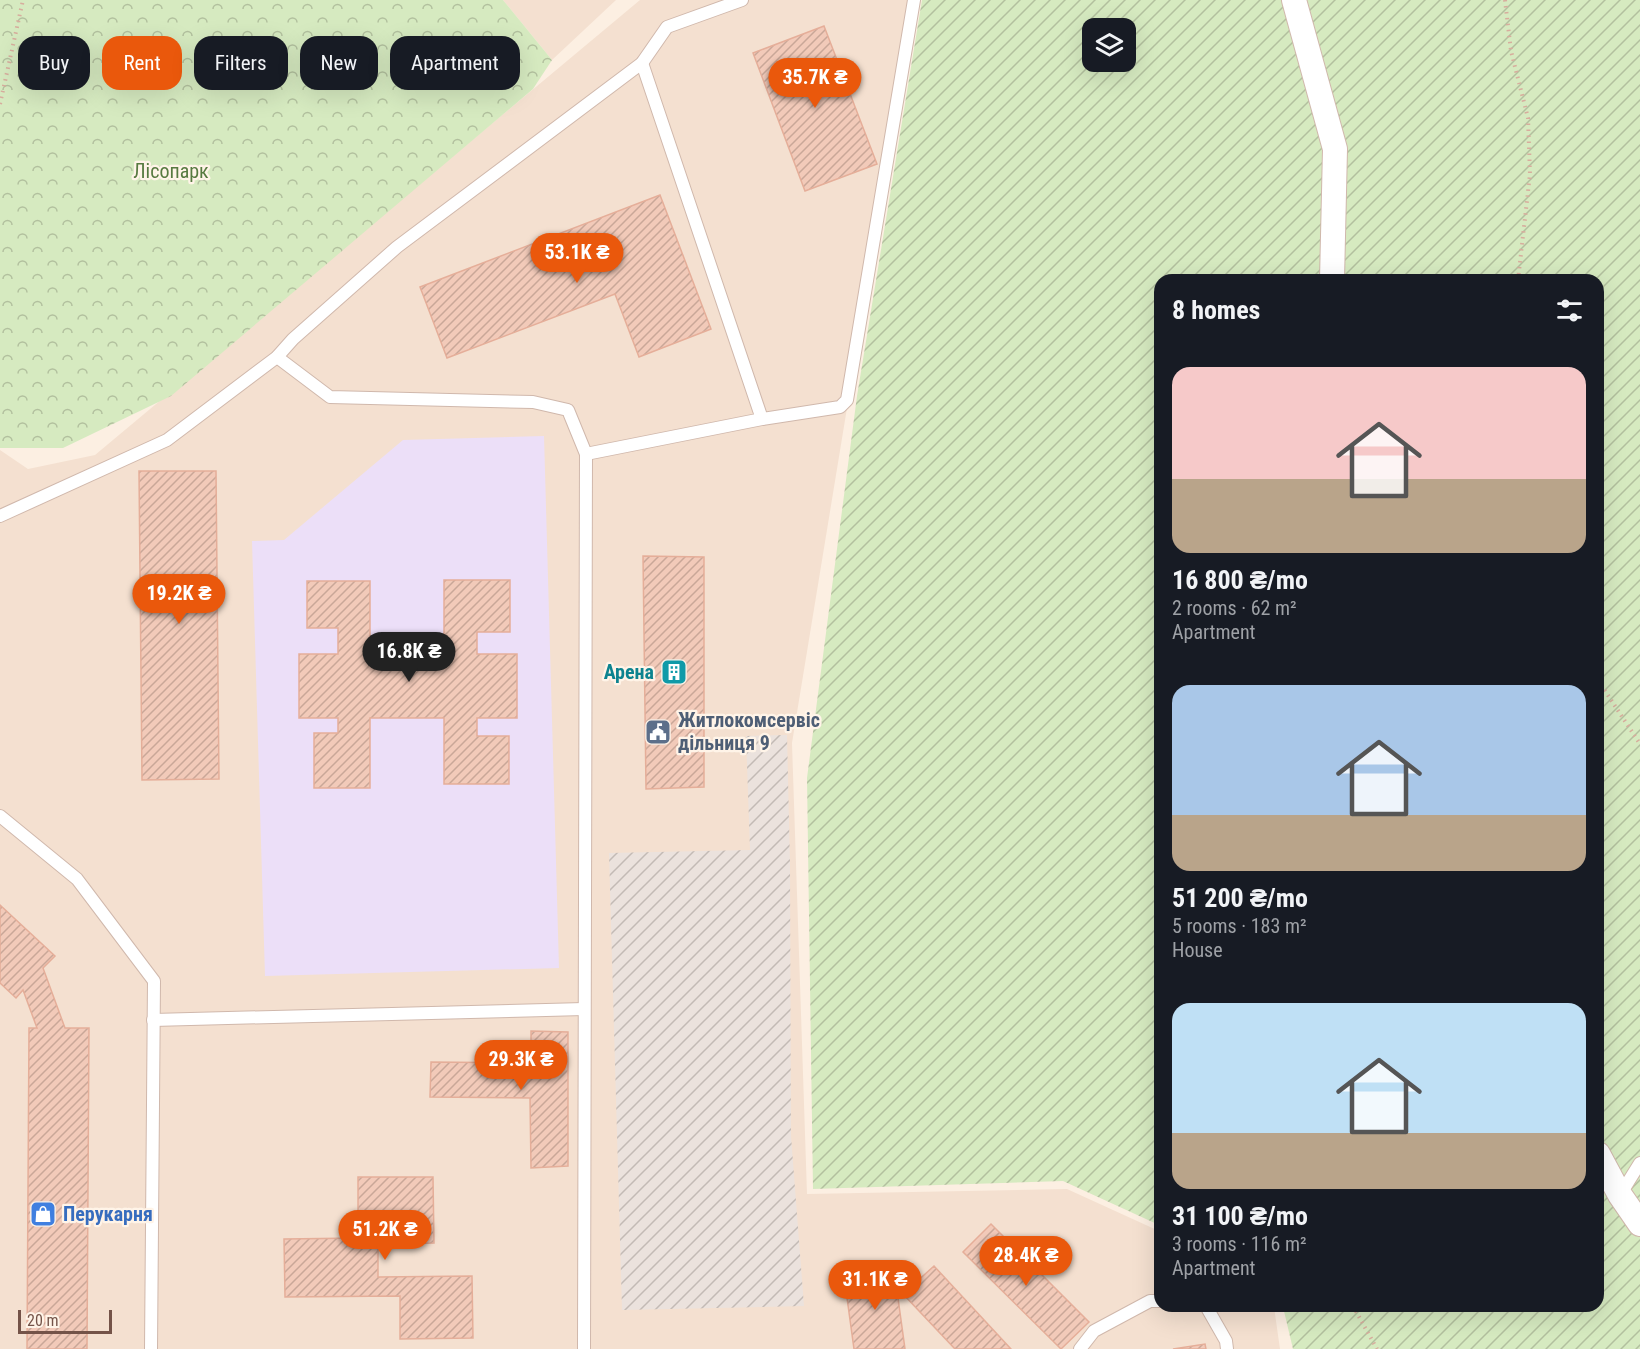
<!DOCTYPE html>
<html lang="en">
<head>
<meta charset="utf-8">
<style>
	body { margin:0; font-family:"Roboto Condensed",sans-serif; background:#242831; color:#f1f3f6; height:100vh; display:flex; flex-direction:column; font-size:22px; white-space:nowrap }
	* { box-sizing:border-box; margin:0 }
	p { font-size:20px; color:#9ea1a6 }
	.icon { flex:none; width:33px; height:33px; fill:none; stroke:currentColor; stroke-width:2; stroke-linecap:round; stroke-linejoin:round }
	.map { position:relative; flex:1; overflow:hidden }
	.panel { position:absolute; left:1154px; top:274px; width:450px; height:1038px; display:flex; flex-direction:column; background:#171b24; border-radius:18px; box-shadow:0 6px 24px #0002 }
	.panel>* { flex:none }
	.hud { position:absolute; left:18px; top:36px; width:570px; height:54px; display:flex; gap:12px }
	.buttons { position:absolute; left:1082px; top:18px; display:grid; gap:12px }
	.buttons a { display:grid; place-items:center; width:54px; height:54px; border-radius:12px; background:#171b24; box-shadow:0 6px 24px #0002; font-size:30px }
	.scale { position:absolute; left:18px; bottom:15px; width:94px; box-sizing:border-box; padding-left:6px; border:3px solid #745348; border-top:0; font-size:16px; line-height:21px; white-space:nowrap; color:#745348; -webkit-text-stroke:4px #fff4e8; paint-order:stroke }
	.price { position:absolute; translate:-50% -51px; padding:0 14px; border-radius:21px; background:#ea580c; color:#fff; font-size:20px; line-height:39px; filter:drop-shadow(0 2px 3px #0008) }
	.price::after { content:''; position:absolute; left:50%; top:36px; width:18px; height:14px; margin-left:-9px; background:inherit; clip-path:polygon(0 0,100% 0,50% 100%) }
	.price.selected { background:#222; color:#fff }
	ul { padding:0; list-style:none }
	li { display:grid; align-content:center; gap:12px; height:318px; padding:0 18px }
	li span { display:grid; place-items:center; height:186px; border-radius:18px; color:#555 }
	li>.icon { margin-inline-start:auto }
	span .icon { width:108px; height:108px; fill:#fffc; stroke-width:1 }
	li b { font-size:26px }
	h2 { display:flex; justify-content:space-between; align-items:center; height:72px; padding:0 18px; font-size:26px }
	.pill { padding:0 21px; border-radius:18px; background:#171b24; box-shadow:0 6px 24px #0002; font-size:21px; line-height:54px }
	.pill.selected { background:#ea580c; color:#fff }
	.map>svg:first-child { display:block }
	.residential { fill:#f4e0d0 }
	.industrial { fill:url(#industrial-furrows) }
	.education { fill:#ecdff8 }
	.forest { fill:url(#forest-crowns) }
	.garden { fill:url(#garden-furrows); fill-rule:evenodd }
	.building { fill:url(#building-hatch); stroke:#e5ae99; stroke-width:1.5 }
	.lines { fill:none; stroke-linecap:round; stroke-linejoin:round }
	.service-casing { stroke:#d0b8ac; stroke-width:14 }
	.minor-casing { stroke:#d0b8ac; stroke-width:26 }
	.path { stroke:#d7ad9d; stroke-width:4; stroke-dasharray:1.5 4.5; stroke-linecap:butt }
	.service { stroke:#fff; stroke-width:12 }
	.minor { stroke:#fff; stroke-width:24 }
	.labels { text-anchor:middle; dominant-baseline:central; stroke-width:4.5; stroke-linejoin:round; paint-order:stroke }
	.park-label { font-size:20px; fill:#577a40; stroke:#fff4e8 }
	.culture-label { font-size:20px; font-weight:bold; fill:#0d838f; stroke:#fff4e8; text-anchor:end }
	.service-label { font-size:20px; font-weight:bold; fill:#4e5e75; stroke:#fff4e8; text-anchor:start }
	.shop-label { font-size:20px; font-weight:bold; fill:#366cbe; stroke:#fff4e8; text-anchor:start }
</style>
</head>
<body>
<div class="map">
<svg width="1640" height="1349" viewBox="0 0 1640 1349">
	<defs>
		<pattern id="industrial-furrows" width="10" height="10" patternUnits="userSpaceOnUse" patternTransform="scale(1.5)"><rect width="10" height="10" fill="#ebe2dd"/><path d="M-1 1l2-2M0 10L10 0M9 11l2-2" fill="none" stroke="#c3bab5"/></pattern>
		<pattern id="forest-crowns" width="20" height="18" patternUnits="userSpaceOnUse" patternTransform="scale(1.5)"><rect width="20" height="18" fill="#d6eac0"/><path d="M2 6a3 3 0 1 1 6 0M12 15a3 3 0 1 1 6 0" fill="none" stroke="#b2c09e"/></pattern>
		<pattern id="garden-furrows" width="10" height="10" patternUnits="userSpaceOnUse" patternTransform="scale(1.5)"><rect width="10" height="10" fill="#d6eac0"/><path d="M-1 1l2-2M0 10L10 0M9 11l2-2" fill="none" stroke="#b2c09e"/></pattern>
		<pattern id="building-hatch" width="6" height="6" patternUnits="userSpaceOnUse" patternTransform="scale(1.5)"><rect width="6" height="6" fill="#f2cab9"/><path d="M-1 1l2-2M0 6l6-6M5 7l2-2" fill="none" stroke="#c9a798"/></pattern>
	</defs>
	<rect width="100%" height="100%" fill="#fcefe2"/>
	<g class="residential">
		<path d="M503 0H616L552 60Z"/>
		<path d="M640 0H914L792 743 807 1194 1067 1189 1159 1231 1160 1306 1274 1307 1280 1349H0V450L28 469 95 455Z"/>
	</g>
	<path class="industrial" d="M787 735 790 864 791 1136 804 1306 622 1310 609 853 750 850 746 736Z"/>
	<path class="education" d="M544 436 559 968 265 976 252 541 284 540 403 440Z"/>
	<path class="forest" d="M0 0H503L552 60 533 89 171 396 63 448H0Z"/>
	<path class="garden" d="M922 0H1640V1349H1293L1283 1307 1598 1306V280H1160L1159 1225 1063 1181 813 1189 807 778 857 396ZM1092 28H1125V62H1092Z"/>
	<g class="building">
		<path d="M824 26 877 164 805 191 753 53Z"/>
		<path d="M660 195 711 329 639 357 615 294 447 358 420 287Z"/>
		<path d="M139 471H216L219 779 142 780Z"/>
		<path d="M643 556 704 557V787L646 789Z"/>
		<path d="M444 580H510V632H477V654H517V718H477V736H509V784H444V718H370V788H314V733H338V718H299V654H338V628H307V581H370V654H444Z"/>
		<path d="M0 905 55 956 43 968 65 1028H89L87 1349H27L29 1028H37L23 990 16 998 0 983Z"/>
		<path d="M531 1031 568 1032V1166L531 1168 530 1098 430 1097 431 1062 531 1063Z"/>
		<path d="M358 1177H433L434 1243 378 1244V1277L472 1276 473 1338 400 1339V1296L285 1297 284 1239 358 1238Z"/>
		<path d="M991 1224 1089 1322 1061 1349 963 1252Z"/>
		<path d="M934 1266 1011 1349H955L903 1294Z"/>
		<path d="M894 1269 905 1349H854L844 1276Z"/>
		<path d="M1205 1344 1206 1349H1173Z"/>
	</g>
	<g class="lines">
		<g class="service-casing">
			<g id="service">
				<path d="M277 357 330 397 533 402 568 410 586 454 762 419 642 63"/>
				<path d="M762 419 840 407 847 400 914 0"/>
				<path d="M0 516 167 440 277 357 293 339 397 247 642 63 667 27 742 0"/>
				<path d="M0 816 77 879 154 981 151 1349"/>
				<path d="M153 1020 584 1009"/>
				<path d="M1620 1195 1640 1163"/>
				<path d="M1206 1306 1226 1341 1227 1349"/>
				<path d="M584 1349 586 454"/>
				<path d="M1080 1349 1094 1331 1150 1301H1160"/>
			</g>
		</g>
		<g class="minor-casing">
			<g id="minor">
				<path d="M1294 0 1335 149 1332 280"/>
				<path d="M1598 1154 1620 1195 1640 1224"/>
			</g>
		</g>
		<g class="path">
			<path d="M1505 0 1511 51 1528 118 1530 174 1518 280"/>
			<path d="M0 104 23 0"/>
			<path d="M1598 680 1640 744"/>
			<path d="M1353 1306 1377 1349"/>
		</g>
		<use href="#service" class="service"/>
		<use href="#minor" class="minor"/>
	</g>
	<defs>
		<g id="building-square" transform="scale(1.35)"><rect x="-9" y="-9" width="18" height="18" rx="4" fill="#0f9aa8" stroke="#fff4e8"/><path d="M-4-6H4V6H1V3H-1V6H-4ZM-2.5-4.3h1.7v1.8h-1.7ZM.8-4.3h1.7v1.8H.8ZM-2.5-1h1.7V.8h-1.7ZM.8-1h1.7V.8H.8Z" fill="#fff"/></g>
		<g id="civic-square" transform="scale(1.35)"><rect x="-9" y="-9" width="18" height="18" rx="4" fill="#5c6f8a" stroke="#fff4e8"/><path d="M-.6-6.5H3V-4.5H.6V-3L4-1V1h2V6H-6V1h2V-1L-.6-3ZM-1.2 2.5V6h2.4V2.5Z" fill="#fff"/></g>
		<g id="shop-square" transform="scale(1.35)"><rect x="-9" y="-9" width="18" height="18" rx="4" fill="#3f7fe0" stroke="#fff4e8"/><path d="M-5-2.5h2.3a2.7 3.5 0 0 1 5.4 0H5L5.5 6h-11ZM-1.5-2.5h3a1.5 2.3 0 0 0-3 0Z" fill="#fff"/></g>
	</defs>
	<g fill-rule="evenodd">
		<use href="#building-square" x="674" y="672"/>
		<use href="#civic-square" x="658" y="732"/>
		<use href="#shop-square" x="43" y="1214"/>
	</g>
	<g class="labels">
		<g class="park-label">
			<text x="171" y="171">Лісопарк</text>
		</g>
		<g class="culture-label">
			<text x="654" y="672">Арена</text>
		</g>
		<g class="service-label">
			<text x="678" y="720">Житлокомсервіс<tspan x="678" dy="23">дільниця 9</tspan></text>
		</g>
		<g class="shop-label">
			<text x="63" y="1214">Перукарня</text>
		</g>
	</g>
</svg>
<div class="buttons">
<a><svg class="icon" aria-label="layers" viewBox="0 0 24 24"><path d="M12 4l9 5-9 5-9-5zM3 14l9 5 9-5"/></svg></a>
</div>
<div class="scale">20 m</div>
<b class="price" style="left:815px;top:109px">35.7K ₴</b>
<b class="price" style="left:577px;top:284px">53.1K ₴</b>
<b class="price" style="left:179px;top:625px">19.2K ₴</b>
<b class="price selected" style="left:409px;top:683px">16.8K ₴</b>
<b class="price" style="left:521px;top:1091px">29.3K ₴</b>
<b class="price" style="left:385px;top:1261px">51.2K ₴</b>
<b class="price" style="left:1026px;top:1287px">28.4K ₴</b>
<b class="price" style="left:875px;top:1311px">31.1K ₴</b>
<div class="hud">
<a class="pill">Buy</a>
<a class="pill selected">Rent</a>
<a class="pill">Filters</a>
<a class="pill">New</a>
<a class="pill">Apartment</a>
</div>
<section class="panel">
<h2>8 homes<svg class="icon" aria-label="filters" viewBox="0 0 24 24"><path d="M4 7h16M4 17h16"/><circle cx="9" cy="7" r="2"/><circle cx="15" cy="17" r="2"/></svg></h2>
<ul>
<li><span style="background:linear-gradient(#f6c9c9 60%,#b9a48a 0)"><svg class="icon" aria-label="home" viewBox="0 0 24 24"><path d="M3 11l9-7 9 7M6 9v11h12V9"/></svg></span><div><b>16 800 ₴/mo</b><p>2 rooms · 62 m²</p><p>Apartment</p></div></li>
<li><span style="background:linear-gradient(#a9c7e8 70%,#b9a48a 0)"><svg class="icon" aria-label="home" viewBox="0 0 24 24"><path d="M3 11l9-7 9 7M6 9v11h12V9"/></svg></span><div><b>51 200 ₴/mo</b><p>5 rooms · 183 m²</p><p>House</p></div></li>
<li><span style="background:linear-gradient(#bfe0f5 70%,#b9a48a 0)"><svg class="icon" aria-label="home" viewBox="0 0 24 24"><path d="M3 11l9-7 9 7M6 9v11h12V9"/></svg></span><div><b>31 100 ₴/mo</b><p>3 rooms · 116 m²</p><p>Apartment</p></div></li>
</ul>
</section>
</div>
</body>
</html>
